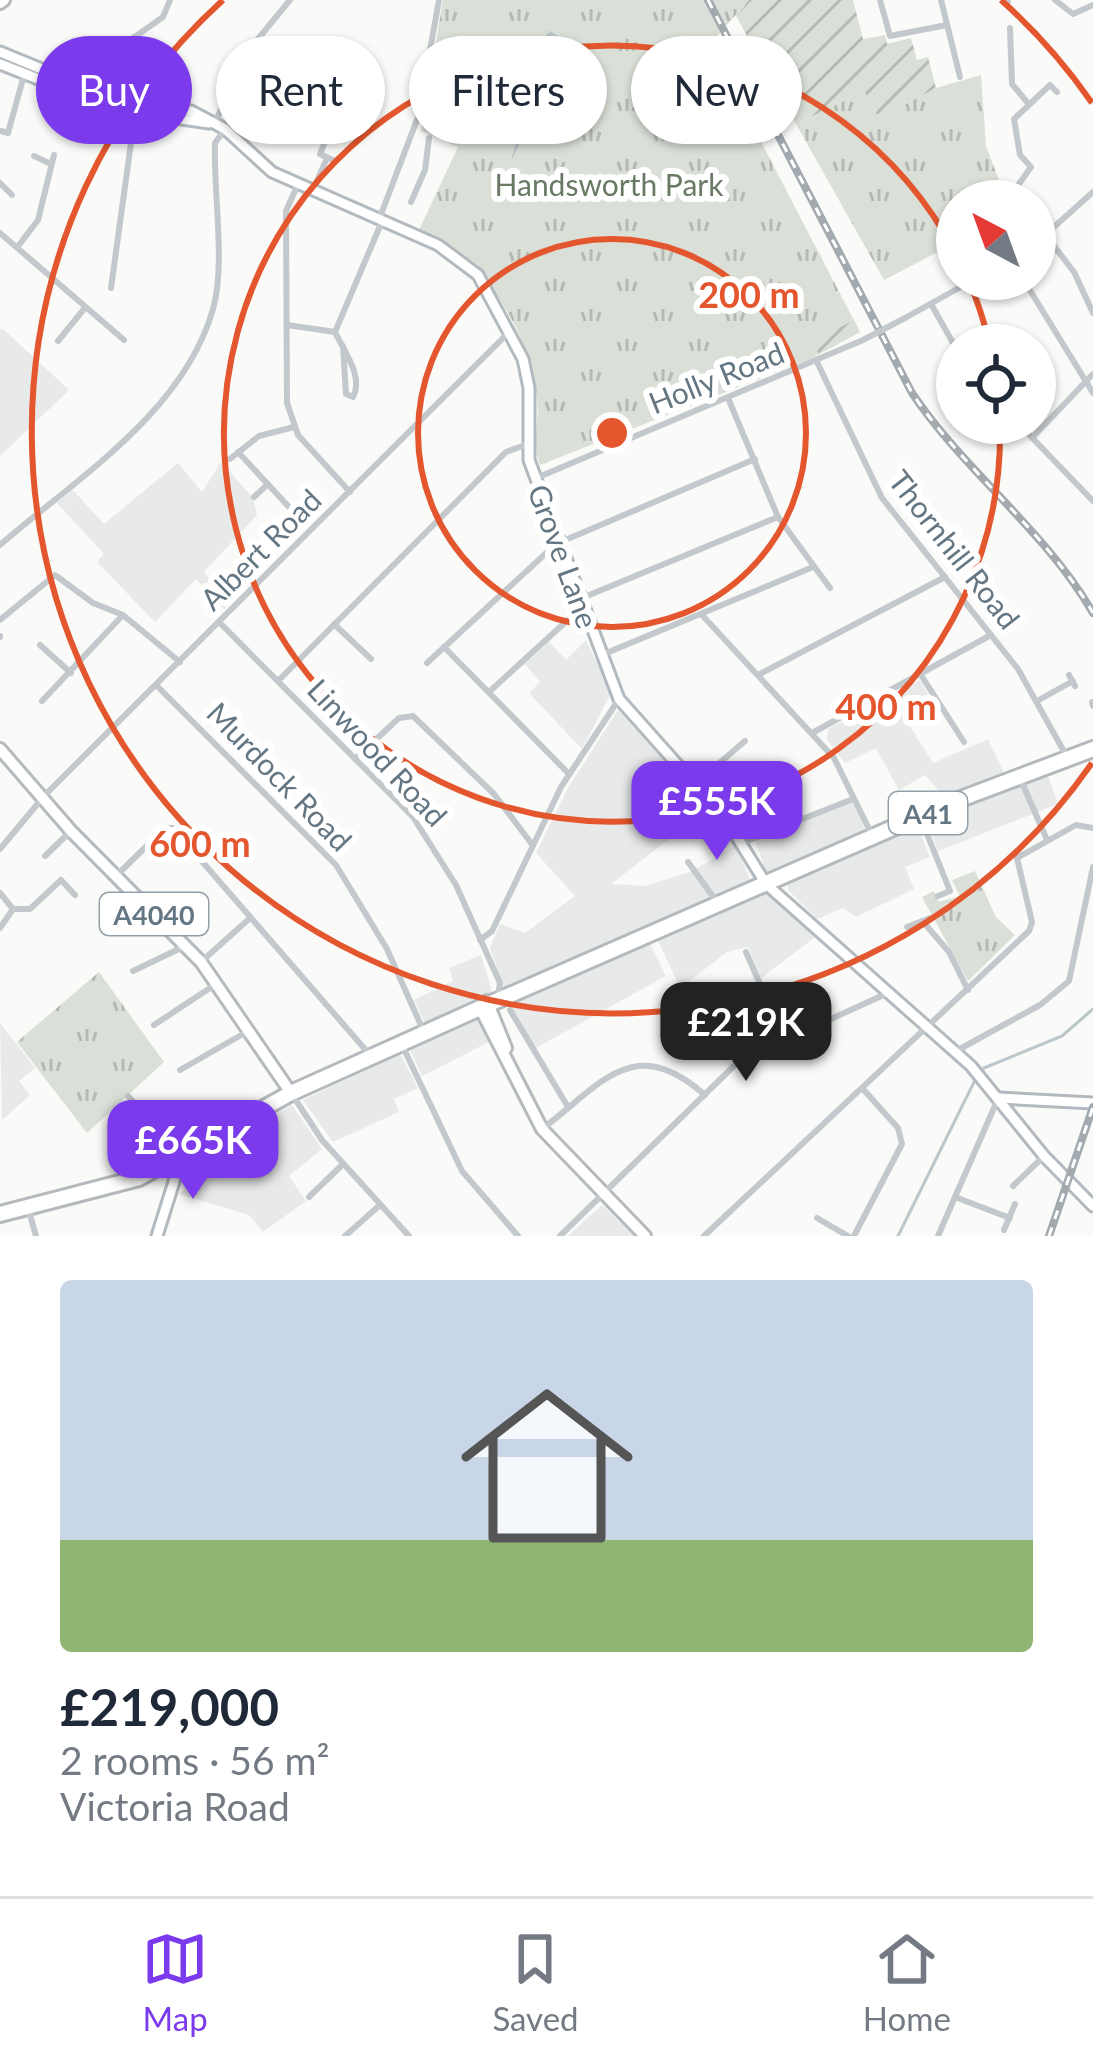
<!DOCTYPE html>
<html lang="en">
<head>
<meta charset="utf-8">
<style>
	body { margin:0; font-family:Lato,sans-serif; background:#f6f6f7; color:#1f2937; height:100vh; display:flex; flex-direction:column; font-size:45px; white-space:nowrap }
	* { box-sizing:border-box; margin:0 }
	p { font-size:39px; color:#747a83 }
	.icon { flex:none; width:66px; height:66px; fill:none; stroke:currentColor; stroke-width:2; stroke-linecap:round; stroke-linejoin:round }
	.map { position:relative; height:1236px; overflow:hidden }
	.details { display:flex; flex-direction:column; background:#fff; flex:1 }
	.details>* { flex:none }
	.hud { position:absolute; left:36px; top:36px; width:1023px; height:108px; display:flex; gap:24px }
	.needle { width:78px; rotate:319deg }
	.tools { position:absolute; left:936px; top:180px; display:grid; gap:24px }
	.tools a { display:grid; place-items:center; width:120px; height:120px; border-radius:50%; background:#fff; box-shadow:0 3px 9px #0004; font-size:60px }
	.price { position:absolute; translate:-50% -102px; padding:0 27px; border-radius:24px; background:#7c3aed; color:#fff; font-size:39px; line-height:78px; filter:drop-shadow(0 3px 6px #0008) }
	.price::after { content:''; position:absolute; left:50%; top:72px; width:36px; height:27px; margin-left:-18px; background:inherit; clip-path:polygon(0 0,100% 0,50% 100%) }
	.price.selected { background:#222; color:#fff }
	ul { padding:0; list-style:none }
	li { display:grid; align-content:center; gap:24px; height:636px; padding:0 60px }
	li+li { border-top:3px solid #e0e1e3 }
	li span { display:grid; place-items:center; height:372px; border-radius:12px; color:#555 }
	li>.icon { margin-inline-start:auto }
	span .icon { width:216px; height:216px; fill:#fffc; stroke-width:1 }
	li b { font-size:51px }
	.pill { padding:0 42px; border-radius:54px; background:#fff; box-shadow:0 3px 9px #0004; font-size:42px; line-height:108px }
	.pill.selected { background:#7c3aed; color:#fff }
	.dock { display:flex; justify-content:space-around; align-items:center; height:168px; border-top:3px solid #e0e1e3; background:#fff; font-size:33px; color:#747a83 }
	.dock a { display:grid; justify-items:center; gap:6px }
	.dock .selected { color:#7c3aed }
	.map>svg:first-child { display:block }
	.built { fill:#e8e9e9 }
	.park { fill:url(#park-tufts) }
	.garden { fill:url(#garden-furrows) }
	.water { fill:url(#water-waves) }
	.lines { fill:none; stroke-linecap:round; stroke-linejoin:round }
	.stream { stroke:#bbc7cb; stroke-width:3 }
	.secondary-casing { stroke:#b3babf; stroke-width:15 }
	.primary-casing { stroke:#b5babe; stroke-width:16 }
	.highway-casing { stroke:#b4b9bd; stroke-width:20 }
	.street { stroke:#c3c8cc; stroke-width:6 }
	.secondary { stroke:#fff; stroke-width:9 }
	.primary { stroke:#fff; stroke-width:10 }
	.highway { stroke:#fff; stroke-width:14 }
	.rail-casing { stroke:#a2aab0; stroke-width:8 }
	.rail { stroke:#fff; stroke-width:3; stroke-dasharray:9; stroke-linecap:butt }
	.street-bridge { stroke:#c3c8cc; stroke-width:6 }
	.ring { fill:none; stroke:#e4572e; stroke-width:6 }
	.labels { text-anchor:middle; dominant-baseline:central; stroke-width:12; stroke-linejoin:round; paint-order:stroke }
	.shield { fill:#fff; stroke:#939fa8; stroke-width:3 }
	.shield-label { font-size:27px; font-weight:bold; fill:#657683 }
	.park-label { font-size:30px; fill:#687a64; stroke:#fff }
	.street-label { font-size:30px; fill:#657683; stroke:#fff }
	.centre { fill:#e4572e; stroke:#fff; stroke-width:6 }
	.ring-label { font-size:36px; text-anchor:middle; font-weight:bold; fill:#e4572e; stroke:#fff; stroke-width:12; stroke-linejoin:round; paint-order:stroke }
</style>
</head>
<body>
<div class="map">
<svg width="1093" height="1236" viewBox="0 0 1093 1236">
	<defs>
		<pattern id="park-tufts" width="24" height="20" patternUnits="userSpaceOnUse" patternTransform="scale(3)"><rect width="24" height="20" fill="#dadfd7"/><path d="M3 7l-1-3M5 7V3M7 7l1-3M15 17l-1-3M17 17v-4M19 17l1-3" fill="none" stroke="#b4b9b4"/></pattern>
		<pattern id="garden-furrows" width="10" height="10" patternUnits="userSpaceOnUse" patternTransform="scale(3)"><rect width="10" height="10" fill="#dadfd7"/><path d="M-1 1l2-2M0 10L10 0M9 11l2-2" fill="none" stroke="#b4b9b4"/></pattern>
		<pattern id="water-waves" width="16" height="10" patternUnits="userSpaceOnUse" patternTransform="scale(3)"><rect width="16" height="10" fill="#bbc7cb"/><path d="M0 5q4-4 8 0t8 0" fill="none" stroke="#9ca6aa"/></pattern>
	</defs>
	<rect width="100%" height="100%" fill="#fafaf8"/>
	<g class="built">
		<path d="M2 328 69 390 0 456V330Z"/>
		<path d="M221 462 253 498 257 515 204 572 231 603 224 609 196 579 155 622 97 562 104 554 57 503 73 490 104 524 178 463 202 492Z"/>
		<path d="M586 640 611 693 582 749 529 693 540 682 525 664 549 642 566 660Z"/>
		<path d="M920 680 935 706 909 725 933 763 988 739 1004 773 944 797 925 775 899 790 876 748 845 763 827 740 828 729Z"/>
		<path d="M618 710 682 780 658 805 677 833 611 884 645 886 692 871 736 845 752 884 505 991 490 948 500 924 525 933 575 896 536 853 568 788Z"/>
		<path d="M1047 773 1058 804 938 851 927 820Z"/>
		<path d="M853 801 865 830 766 872 755 840Z"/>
		<path d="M916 823 930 857 905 867 914 889 856 917 843 908 817 919 788 890V881Z"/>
		<path d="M770 890 818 935 761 978 748 947 727 952 680 988 658 941Z"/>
		<path d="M650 944 666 976 534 1049 510 1006Z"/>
		<path d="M481 955 493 995 425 1023 414 1000 453 981 449 968Z"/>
		<path d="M480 1019 491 1041 422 1076 410 1050Z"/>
		<path d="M0 1023 35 1068 19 1081 30 1095 2 1120Z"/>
		<path d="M400 1054 418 1088 394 1099 399 1112 333 1142 303 1100Z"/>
		<path d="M292 1105 322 1149 289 1176 306 1201 263 1232 249 1215 179 1194 192 1183 204 1153Z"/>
		<path d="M602 1205 634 1236H568Z"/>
	</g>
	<g class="park">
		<path d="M443 0H749L710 44 860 332 810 359 540 465C531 444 540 423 537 400 528 326 486 263 419 230L458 147 421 131Z"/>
		<path d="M981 75 986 146 1007 201H957V242L884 280 796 124 864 91 879 118 936 88Z"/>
		<path d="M975 871 996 917 1015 935 968 981 922 897 934 891 939 902 960 896 952 880Z"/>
		<path d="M99 972 164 1062 87 1133 17 1042Z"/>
	</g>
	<g class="garden">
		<path d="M749 0H853L863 39 885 35 887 44 911 38 917 60 928 57 936 88 879 118 864 91 796 124 736 16Z"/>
		<path d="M854 320 860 332 819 354 813 342Z"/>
	</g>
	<path class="water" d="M550 31 567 42V51L511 161 529 94 533 51Z"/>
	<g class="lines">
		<g class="stream">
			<path d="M984 1068 1062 1036 1093 1009"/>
			<path d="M898 1236 976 1078"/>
		</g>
		<g class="secondary-casing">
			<g id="secondary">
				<path d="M0 52 112 98 191 111 225 129 272 172 438 245 478 275 523 359 529 388V460L619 699 725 818 766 884 971 1066 1044 1156 1093 1206"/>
				<path d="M0 64 114 109 209 123"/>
				<path d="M999 1098 1093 1103"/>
				<path d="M157 1236 182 1156"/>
			</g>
		</g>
		<g class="primary-casing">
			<g id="primary">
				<path d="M0 3 4 0"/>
				<path d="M0 749 71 831 201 962 291 1093"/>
				<path d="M487 1001 506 1048"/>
				<path d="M480 1008 542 1129 645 1236"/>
			</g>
		</g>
		<g class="highway-casing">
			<path id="highway" d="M0 1214 139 1178 291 1093 480 1008 950 803 1093 749"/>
		</g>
		<g class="street">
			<path d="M880 0 890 36 947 25"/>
			<path d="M941 0 960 77"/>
			<path d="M1007 0 1008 2"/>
			<path d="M1055 0 1073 14 1093 5"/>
			<path d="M1010 28 1012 84 1027 102"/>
			<path d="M129 41 163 17 170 0"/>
			<path d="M214 124 253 45 290 0"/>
			<path d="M1 131 8 133 24 75"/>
			<path d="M34 156 51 164"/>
			<path d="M335 161 320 154 336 114"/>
			<path d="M0 183 12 195"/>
			<path d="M298 184 286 211 287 403 298 435 350 492"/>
			<path d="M313 190 327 158"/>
			<path d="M1019 201 1014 191 1031 167 1020 155 1014 119 1050 85 1057 92"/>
			<path d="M411 202 425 170 429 138"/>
			<path d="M380 217 418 117 439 0"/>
			<path d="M1035 219 1049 235"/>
			<path d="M0 233 124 340"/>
			<path d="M1047 237 1074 272 1093 313"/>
			<path d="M1035 244 1093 192"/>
			<path d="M19 245 38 220 54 155"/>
			<path d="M1023 279 1093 393"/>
			<path d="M111 288 135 114"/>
			<path d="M931 304 957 350"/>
			<path d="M905 318 975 279"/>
			<path d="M287 325 335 332"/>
			<path d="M335 332C344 351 364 377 353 397L346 394 343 346"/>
			<path d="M335 332 383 219"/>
			<path d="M58 341 84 309"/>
			<path d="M817 362 882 498 1018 669 1067 757"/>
			<path d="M728 398 778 517 830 588"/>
			<path d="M1018 423 1093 501"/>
			<path d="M1032 438 1093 374"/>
			<path d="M238 452 289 507"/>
			<path d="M230 459 259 436 294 427"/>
			<path d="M534 479 863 340"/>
			<path d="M254 497 268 484"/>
			<path d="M0 545C77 478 184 412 213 309 226 265 213 191 215 143L225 129"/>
			<path d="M582 598 778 517"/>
			<path d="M702 615 834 758 871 833"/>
			<path d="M0 620 55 575 93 603 123 615 180 662"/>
			<path d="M221 624 413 817 456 885 500 983 498 996"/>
			<path d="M334 624 371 659"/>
			<path d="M0 636V637"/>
			<path d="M40 645 71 673"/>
			<path d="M444 647 569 774"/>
			<path d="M604 654 813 567"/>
			<path d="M427 663 556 544 755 459"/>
			<path d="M758 675 945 577"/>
			<path d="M921 675 964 742"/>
			<path d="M1069 675 1075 686"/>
			<path d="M278 681 506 452 528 444"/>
			<path d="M157 686 336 865 387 949 423 1030"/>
			<path d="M489 692 582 607"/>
			<path d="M42 701 122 616"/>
			<path d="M1037 701 1073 681"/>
			<path d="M1092 702 1093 706"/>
			<path d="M812 733 991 635"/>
			<path d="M355 759 399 718 413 716 494 794 531 843"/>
			<path d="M1020 778 1047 840"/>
			<path d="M695 784 745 741"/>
			<path d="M921 819 950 891 938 896"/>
			<path d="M742 843 853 799"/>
			<path d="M0 849 45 795 508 333"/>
			<path d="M45 856 71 831"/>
			<path d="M688 862 717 902"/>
			<path d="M116 876 165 828H173L370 1055"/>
			<path d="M0 893 13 909 0 928"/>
			<path d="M13 909H30L61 880 75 895"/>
			<path d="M925 924 949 952 968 990"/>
			<path d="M907 927 930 918"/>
			<path d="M480 940 492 931 561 787 619 699"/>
			<path d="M746 952 785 1041"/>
			<path d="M201 962 250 918"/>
			<path d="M133 971 183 947"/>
			<path d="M510 1010 568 1107"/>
			<path d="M154 1025 216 984"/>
			<path d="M403 1047 462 1171 518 1236"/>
			<path d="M956 1051 1040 1005 1069 981 1093 867"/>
			<path d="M180 1070 250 1030"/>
			<path d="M128 1096 178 1151"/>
			<path d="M293 1096 322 1140 409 1236"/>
			<path d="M542 1129C602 1084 633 1032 705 1095"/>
			<path d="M1013 1186 1044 1156"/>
			<path d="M309 1197 343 1164"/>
			<path d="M955 1197 1010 1218"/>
			<path d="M29 1211 36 1236"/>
			<path d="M817 1218 848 1236"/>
			<path d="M1004 1230 1015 1204"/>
			<path d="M345 1236 380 1205"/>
			<path d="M560 1236 739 1061 890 992"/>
			<path d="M704 1236 1029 931 1032 922 1017 858 1076 825 1093 828"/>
			<path d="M854 1236 902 1144 898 1128 863 1089"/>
			<path d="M938 1236 997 1101"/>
		</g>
		<use href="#secondary" class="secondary"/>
		<use href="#primary" class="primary"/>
		<use href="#highway" class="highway"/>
		<g class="rail-casing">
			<g id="rail">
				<path d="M708 0 912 393C965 472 1045 530 1093 613"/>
				<path d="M1049 1236 1093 1107"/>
			</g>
		</g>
		<use href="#rail" class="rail"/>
		<path class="street-bridge" d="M863 340 905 318"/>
	</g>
	<g class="ring">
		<circle cx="612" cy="433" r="194"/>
		<path d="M969 281A388 388 0 0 1 989 342M1000 426A388 388 0 1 1 956 254"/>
		<path d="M1092 763A582 582 0 1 1 223 0M1001 0A582 582 0 0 1 1092 103"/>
	</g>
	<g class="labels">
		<g class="shield">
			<rect x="889" y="792" width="78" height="42" rx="9"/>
			<rect x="100" y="893" width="108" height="42" rx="9"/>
		</g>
		<g class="shield-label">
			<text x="928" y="813">A41</text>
			<text x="154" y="914">A4040</text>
		</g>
		<g class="park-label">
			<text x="609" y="184">Handsworth Park</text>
		</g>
		<g class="street-label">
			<text transform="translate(716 377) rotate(-22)">Holly Road</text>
			<text transform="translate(260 549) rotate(-45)">Albert Road</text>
			<text transform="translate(955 549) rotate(52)">Thornhill Road</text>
			<text transform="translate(564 556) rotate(70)">Grove Lane</text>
			<text transform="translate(378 752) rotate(47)">Linwood Road</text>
			<text transform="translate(280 776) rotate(46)">Murdock Road</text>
		</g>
	</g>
	<circle cx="612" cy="433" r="18" class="centre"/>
	<g class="ring-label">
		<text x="749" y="308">200 m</text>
		<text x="886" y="720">400 m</text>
		<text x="200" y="857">600 m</text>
	</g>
</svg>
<div class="tools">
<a><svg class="needle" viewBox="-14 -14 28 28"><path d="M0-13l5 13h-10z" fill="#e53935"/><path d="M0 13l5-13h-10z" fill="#747a83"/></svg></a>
<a><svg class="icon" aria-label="locate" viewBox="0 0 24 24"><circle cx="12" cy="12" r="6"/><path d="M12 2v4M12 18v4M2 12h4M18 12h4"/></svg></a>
</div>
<b class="price" style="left:717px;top:863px">£555K</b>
<b class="price selected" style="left:746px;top:1084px">£219K</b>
<b class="price" style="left:193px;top:1202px">£665K</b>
<div class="hud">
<a class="pill selected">Buy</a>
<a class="pill">Rent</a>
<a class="pill">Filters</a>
<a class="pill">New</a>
</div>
</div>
<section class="details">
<ul>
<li><span style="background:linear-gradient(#c9d6e8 70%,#8fb573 0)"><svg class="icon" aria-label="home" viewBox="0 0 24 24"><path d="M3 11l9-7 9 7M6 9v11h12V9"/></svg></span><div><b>£219,000</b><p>2 rooms · 56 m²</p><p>Victoria Road</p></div></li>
</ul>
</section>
<nav class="dock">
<a class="selected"><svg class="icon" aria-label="map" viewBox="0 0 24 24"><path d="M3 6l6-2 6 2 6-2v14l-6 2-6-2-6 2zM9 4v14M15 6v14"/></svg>Map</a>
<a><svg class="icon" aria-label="saved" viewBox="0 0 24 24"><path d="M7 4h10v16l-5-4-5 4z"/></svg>Saved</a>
<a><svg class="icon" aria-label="home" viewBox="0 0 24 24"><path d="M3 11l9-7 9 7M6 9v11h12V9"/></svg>Home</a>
</nav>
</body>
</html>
